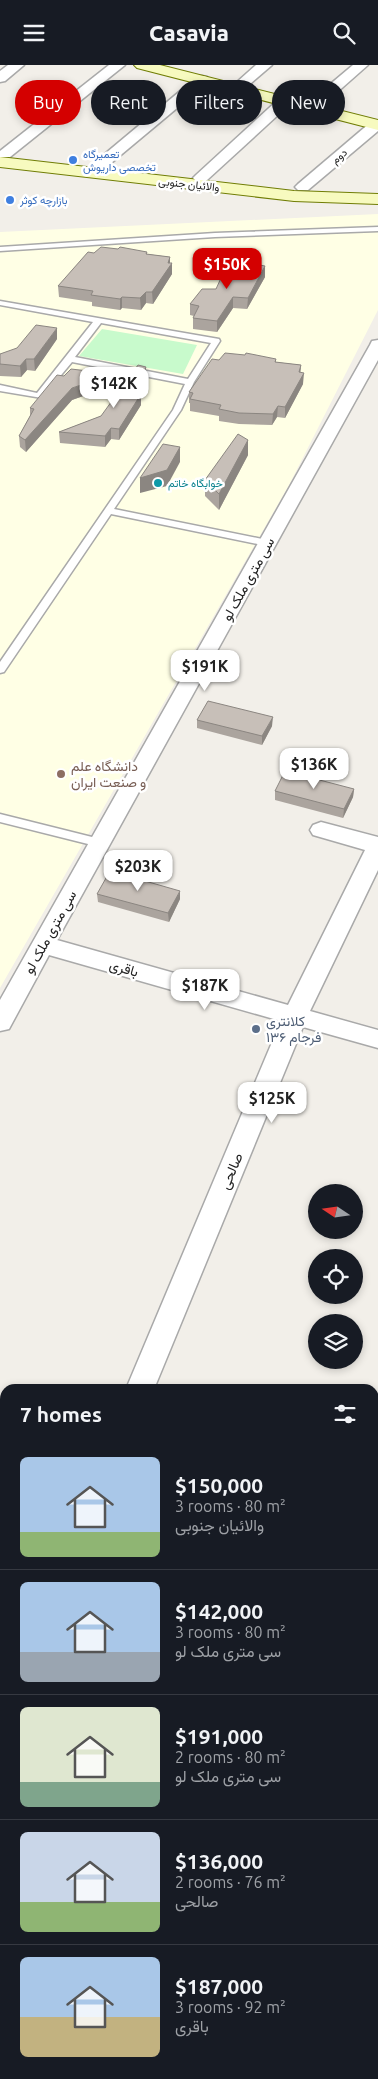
<!DOCTYPE html>
<html lang="en">
<head>
<meta charset="utf-8">
<style>
	body { margin:0; font-family:Ubuntu,Vazirmatn,sans-serif; background:#242831; color:#f1f3f6; height:100vh; display:flex; flex-direction:column; font-size:19px; white-space:nowrap }
	* { box-sizing:border-box; margin:0 }
	p { font-size:16px; color:#9ea1a6 }
	.icon { flex:none; width:28px; height:28px; fill:none; stroke:currentColor; stroke-width:2; stroke-linecap:round; stroke-linejoin:round }
	.map { position:relative; flex:1; overflow:hidden }
	.drawer { position:absolute; left:0px; top:1319px; width:379px; height:696px; display:flex; flex-direction:column; background:#171b24; border-radius:15px 15px 0 0; box-shadow:0 2px 8px #0003 }
	.drawer>* { flex:none }
	.guide { position:absolute; left:15px; top:15px; width:349px; height:45px; display:flex; gap:10px }
	.needle { width:32px; rotate:283deg }
	.tools { position:absolute; left:308px; top:1119px; display:grid; gap:10px }
	.tools a { display:grid; place-items:center; width:55px; height:55px; border-radius:50%; background:#171b24; box-shadow:0 2px 8px #0003; font-size:25px }
	.price { position:absolute; translate:-50% -42px; padding:0 11px; border-radius:10px; background:#fff; color:#222; font-size:16px; line-height:32px; filter:drop-shadow(0 1px 2px #0008) }
	.price::after { content:''; position:absolute; left:50%; top:30px; width:15px; height:11px; margin-left:-8px; background:inherit; clip-path:polygon(0 0,100% 0,50% 100%) }
	.price.current { background:#d40000; color:#fff }
	ul { padding:0; list-style:none }
	li { display:flex; align-items:center; gap:15px; height:125px; padding:0 20px }
	li+li { border-top:1px solid #363941 }
	li span { display:grid; place-items:center; flex:none; width:140px; height:100px; border-radius:8px; color:#555 }
	li>.icon { margin-inline-start:auto }
	span .icon { width:60px; height:60px; fill:#fffc; stroke-width:1 }
	li b { font-size:21px }
	h2 { display:flex; justify-content:space-between; align-items:center; height:60px; padding:0 20px; font-size:21px }
	.tag { padding:0 18px; border-radius:22px; background:#171b24; box-shadow:0 2px 8px #0003; font-size:18px; line-height:45px }
	.tag.current { background:#d40000; color:#fff }
	header { display:flex; justify-content:space-between; align-items:center; height:65px; padding:0 20px; background:#171b24; font-size:22px; font-weight:800 }
	.map>svg:first-child { display:block }
	.education { fill:#ffffe5 }
	.park { fill:#c8facc }
	.lines { fill:none; stroke-linecap:round; stroke-linejoin:round }
	.lane-casing { stroke:#a9a9a9; stroke-width:3 }
	.street-casing { stroke:#a9a9a9; stroke-width:3 }
	.secondary-casing { stroke:#707d05; stroke-width:2 }
	.primary-casing { stroke:#a06b00; stroke-width:2 }
	.lane { fill:#fff; fill-rule:evenodd }
	.street { fill:#fff; fill-rule:evenodd }
	.secondary { fill:#f7fabf; fill-rule:evenodd }
	.primary { fill:#fcd6a4; fill-rule:evenodd }
	.wall { fill:#aba49e }
	.shaded-wall { fill:#8b8681 }
	.building { fill:#c7bfb8; stroke:#8b8681 }
	.shop-dot { fill:#3f7fe0; stroke:#fff; stroke-width:2 }
	.culture-dot { fill:#0f9aa8; stroke:#fff; stroke-width:2 }
	.education-dot { fill:#8d6e63; stroke:#fff; stroke-width:2 }
	.service-dot { fill:#5c6f8a; stroke:#fff; stroke-width:2 }
	.labels { text-anchor:middle; dominant-baseline:central; stroke-width:5; stroke-linejoin:round; paint-order:stroke }
	.far-shop-label { font-size:11px; fill:#366cbe; stroke:#fff; text-anchor:start }
	.far-street-label { font-size:11px; fill:#222; stroke:#fff }
	.far-culture-label { font-size:11px; fill:#0d838f; stroke:#fff; text-anchor:start }
	.street-label { font-size:14px; fill:#222; stroke:#fff }
	.education-label { font-size:14px; fill:#785e54; stroke:#fff; text-anchor:start }
	.service-label { font-size:14px; fill:#4e5e75; stroke:#fff; text-anchor:start }
</style>
</head>
<body>
<header><svg class="icon" aria-label="menu" viewBox="0 0 24 24"><path d="M4 6h16M4 12h16M4 18h16"/></svg>Casavia<svg class="icon" aria-label="search" viewBox="0 0 24 24"><circle cx="10" cy="10" r="6"/><path d="M15 15l6 6"/></svg></header>
<div class="map">
<svg width="378" height="2014" viewBox="0 0 378 2014">
	<rect width="100%" height="100%" fill="#f2efe9"/>
	<path class="education" d="M378 149V245L289 420 0 923V167Z"/>
	<path class="park" d="M102 264 197 280 183 309 79 291Z"/>
	<g class="lines">
		<g class="lane-casing">
			<g id="lane">
				<path d="M378 162V166L215 172 0 186V182L215 168Z"/>
				<path d="M0 236 219 274 220 276 194 317 181 345 114 444 267 475 272 478 267 481 111 449 4 607 0 608V597L173 345 185 319 72 297 42 333 0 326V320L37 328 93 257 0 240ZM101 258 211 278 188 314 75 292Z"/>
				<path d="M0 749 100 774 106 778 100 782 0 757Z"/>
			</g>
		</g>
		<g class="street-casing">
			<g id="street">
				<path d="M8 0H24L5 16 0 17V6Z"/>
				<path d="M109 0H125L10 92H0V86Z"/>
				<path d="M256 0H272L250 19H240L238 16Z"/>
				<path d="M353 0H368L325 38H315L313 35 315 32Z"/>
				<path d="M202 11 207 12 209 15 207 18 104 104H94L92 101 94 98 197 12Z"/>
				<path d="M285 32 290 33 292 36 290 39 206 116H196L193 113 196 110 280 33Z"/>
				<path d="M378 56V66L308 125H298L295 122 298 119 371 57Z"/>
				<path d="M378 275V295L57 875 288 940 365 785 313 770 310 765 313 760 321 757 378 772V805L310 946 378 965V983L303 962 154 1324H126L281 956 49 890 9 964 0 966V935L370 280 372 276Z"/>
				<path d="M5 1634V1676L0 1678V1636Z"/>
			</g>
		</g>
		<g class="secondary-casing">
			<g id="secondary">
				<path d="M134 0H160L378 55V65L137 3Z"/>
				<path d="M0 92 294 126 378 129V139L294 136 0 102Z"/>
			</g>
		</g>
		<g class="primary-casing">
			<g id="primary">
				<path d="M378 1544V1588L374 1590V1546Z"/>
				<path d="M378 1675V1722L374 1724V1677Z"/>
				<path d="M198 2010H238L237 2014H197Z"/>
				<path d="M252 2010H292L290 2014H250Z"/>
			</g>
		</g>
		<use href="#lane" class="lane"/>
		<use href="#street" class="street"/>
		<use href="#secondary" class="secondary"/>
		<use href="#primary" class="primary"/>
	</g>
	<g class="wall">
		<path d="M118 184 147 187V189L170 192V198L172 209 153 239 146 238 141 245 122 243 120 245 92 241V237L59 232 58 221 94 188Z"/>
		<path d="M265 201V212L247 244 233 243 217 267 193 264V253L194 251 190 250V239L216 224 232 203Z"/>
		<path d="M57 274 35 306 27 305 21 312 0 311V289Z"/>
		<path d="M276 294V297L301 300 300 307 303 319 285 353 277 352 272 360 239 359 219 356V351L190 346V338H189V327L219 295Z"/>
		<path d="M146 302V313L140 329 141 340 119 375 111 374 105 382 60 378 59 367 101 351Z"/>
		<path d="M114 309V320L72 335 26 387 20 382 19 371 30 351V343Z"/>
		<path d="M248 375V390L219 445 205 431V415Z"/>
		<path d="M197 655 272 661 262 680 197 663Z"/>
		<path d="M354 724 353 732 343 753 275 735V726Z"/>
		<path d="M97 829 180 834 169 857 98 837Z"/>
	</g>
	<g class="shaded-wall">
		<path d="M170 192V201L172 198V209L153 239 152 227Z"/>
		<path d="M265 201V212L247 244 248 233Z"/>
		<path d="M146 227V238L141 245 140 233Z"/>
		<path d="M122 232V243L120 245V234Z"/>
		<path d="M233 232V243L217 267V256Z"/>
		<path d="M57 263V274L35 306 34 294Z"/>
		<path d="M26 294 27 305 21 312 20 301Z"/>
		<path d="M301 300 300 312 304 308 303 319 285 353V342L299 307Z"/>
		<path d="M146 302V313L140 330 141 329V340L119 375V364Z"/>
		<path d="M114 309V320L72 335 26 387 25 375 72 323Z"/>
		<path d="M278 341 277 352 272 360 273 349Z"/>
		<path d="M111 363V374L105 382V371Z"/>
		<path d="M248 375V390L219 445V429Z"/>
		<path d="M180 382V397L167 421 140 428V413Z"/>
		<path d="M273 652 272 661 262 680V671Z"/>
		<path d="M354 724 353 732 343 753 344 744Z"/>
		<path d="M180 826V834L169 857 168 848Z"/>
	</g>
	<g class="building">
		<path d="M101 182 118 184 120 182 147 187 146 189 170 192 168 198H172L152 227H146L140 233 122 232 120 234 91 230 93 226 58 221 88 187 94 188Z"/>
		<path d="M238 196 265 201 248 233 233 232 217 256 193 253 199 241 190 239 202 224H216L226 202 232 203Z"/>
		<path d="M36 260 57 263 34 294H26L20 301 0 299V289L17 283Z"/>
		<path d="M225 288 245 290 246 288 276 294 275 297 301 300 299 307 304 308 285 342 278 341 273 349 239 348 219 344 221 340 190 334 193 328 189 327 212 294 219 295Z"/>
		<path d="M138 300 146 302 136 328 141 329 119 364 111 363 105 371 59 367 101 351Z"/>
		<path d="M71 304 114 309 72 323 25 375 19 371 34 344 30 343 57 310 64 311Z"/>
		<path d="M238 369 248 375 219 429 205 415Z"/>
		<path d="M163 379 180 382 167 405 140 413Z"/>
		<path d="M208 636 273 652 262 671 197 655Z"/>
		<path d="M285 706 354 724 344 744 275 726Z"/>
		<path d="M110 806 180 826 168 848 97 829Z"/>
	</g>
	<g class="shop-dot">
		<circle cx="73" cy="95" r="5"/>
		<circle cx="10" cy="135" r="5"/>
	</g>
	<circle class="culture-dot" cx="158" cy="418" r="5"/>
	<circle class="education-dot" cx="61" cy="709" r="5"/>
	<circle class="service-dot" cx="256" cy="964" r="5"/>
	<g class="labels">
		<g class="far-shop-label">
			<text x="83" y="89">تعمیرگاه<tspan x="83" dy="13">تخصصی داریوش</tspan></text>
			<text x="20" y="135">بازارچه کوثر</text>
		</g>
		<g class="far-street-label">
			<text transform="translate(339 91) rotate(-40)">دوم</text>
			<text transform="translate(189 119) rotate(6)">والائیان جنوبی</text>
		</g>
		<g class="far-culture-label">
			<text x="168" y="418">خوابگاه خاتم</text>
		</g>
		<g class="street-label">
			<text transform="translate(248 514) rotate(-61)">سی متری ملک لو</text>
			<text transform="translate(50 867) rotate(-61)">سی متری ملک لو</text>
			<text transform="translate(124 903) rotate(16)">باقری</text>
			<text transform="translate(231 1106) rotate(-67)">صالحی</text>
		</g>
		<g class="education-label">
			<text x="71" y="701">دانشگاه علم<tspan x="71" dy="16">و صنعت ایران</tspan></text>
		</g>
		<g class="service-label">
			<text x="266" y="956">کلانتری<tspan x="266" dy="16">۱۳۶ فرجام</tspan></text>
		</g>
	</g>
</svg>
<div class="tools">
<a><svg class="needle" viewBox="-14 -14 28 28"><path d="M0-13l5 13h-10z" fill="#e53935"/><path d="M0 13l5-13h-10z" fill="#9ea1a6"/></svg></a>
<a><svg class="icon" aria-label="locate" viewBox="0 0 24 24"><circle cx="12" cy="12" r="6"/><path d="M12 2v4M12 18v4M2 12h4M18 12h4"/></svg></a>
<a><svg class="icon" aria-label="layers" viewBox="0 0 24 24"><path d="M12 4l9 5-9 5-9-5zM3 14l9 5 9-5"/></svg></a>
</div>
<b class="price current" style="left:227px;top:225px">$150K</b>
<b class="price" style="left:114px;top:344px">$142K</b>
<b class="price" style="left:205px;top:627px">$191K</b>
<b class="price" style="left:314px;top:725px">$136K</b>
<b class="price" style="left:138px;top:827px">$203K</b>
<b class="price" style="left:205px;top:946px">$187K</b>
<b class="price" style="left:272px;top:1059px">$125K</b>
<div class="guide">
<a class="tag current">Buy</a>
<a class="tag">Rent</a>
<a class="tag">Filters</a>
<a class="tag">New</a>
</div>
<section class="drawer">
<h2>7 homes<svg class="icon" aria-label="filters" viewBox="0 0 24 24"><path d="M4 7h16M4 17h16"/><circle cx="9" cy="7" r="2"/><circle cx="15" cy="17" r="2"/></svg></h2>
<ul>
<li><span style="background:linear-gradient(#a9c7e8 75%,#8fb573 0)"><svg class="icon" aria-label="home" viewBox="0 0 24 24"><path d="M3 11l9-7 9 7M6 9v11h12V9"/></svg></span><div><b>$150,000</b><p>3 rooms · 80 m²</p><p>والائیان جنوبی</p></div></li>
<li><span style="background:linear-gradient(#a9c7e8 70%,#9aa5b1 0)"><svg class="icon" aria-label="home" viewBox="0 0 24 24"><path d="M3 11l9-7 9 7M6 9v11h12V9"/></svg></span><div><b>$142,000</b><p>3 rooms · 80 m²</p><p>سی متری ملک لو</p></div></li>
<li><span style="background:linear-gradient(#dfe7d0 75%,#7fa58c 0)"><svg class="icon" aria-label="home" viewBox="0 0 24 24"><path d="M3 11l9-7 9 7M6 9v11h12V9"/></svg></span><div><b>$191,000</b><p>2 rooms · 80 m²</p><p>سی متری ملک لو</p></div></li>
<li><span style="background:linear-gradient(#c9d6e8 70%,#8fb573 0)"><svg class="icon" aria-label="home" viewBox="0 0 24 24"><path d="M3 11l9-7 9 7M6 9v11h12V9"/></svg></span><div><b>$136,000</b><p>2 rooms · 76 m²</p><p>صالحی</p></div></li>
<li><span style="background:linear-gradient(#a9c7e8 60%,#c2b280 0)"><svg class="icon" aria-label="home" viewBox="0 0 24 24"><path d="M3 11l9-7 9 7M6 9v11h12V9"/></svg></span><div><b>$187,000</b><p>3 rooms · 92 m²</p><p>باقری</p></div></li>
</ul>
</section>
</div>
</body>
</html>
